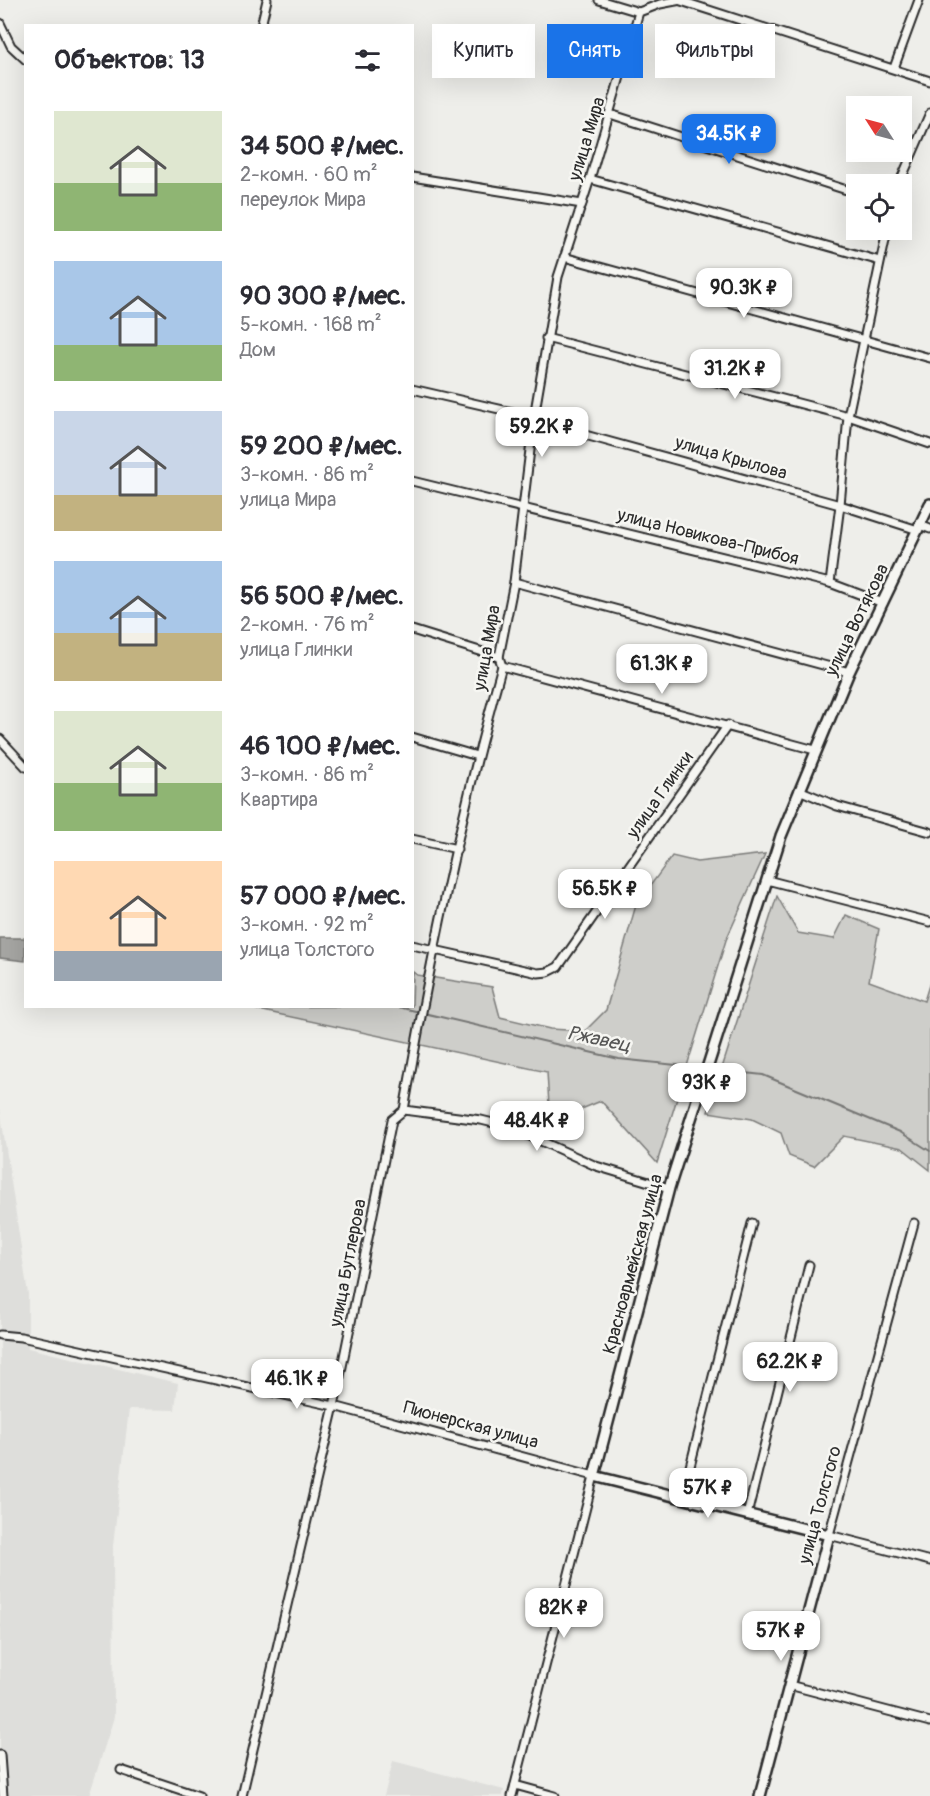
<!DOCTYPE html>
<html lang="ru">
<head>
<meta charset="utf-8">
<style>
	body { margin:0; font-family:Pangolin,sans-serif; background:#f7f7f7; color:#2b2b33; height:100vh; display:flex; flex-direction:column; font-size:22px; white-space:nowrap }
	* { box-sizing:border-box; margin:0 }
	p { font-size:20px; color:#7c7c81 }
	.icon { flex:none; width:33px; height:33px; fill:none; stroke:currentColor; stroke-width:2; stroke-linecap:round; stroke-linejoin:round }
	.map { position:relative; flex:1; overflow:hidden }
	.details { position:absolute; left:24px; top:24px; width:390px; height:984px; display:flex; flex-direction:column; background:#fff; border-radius:0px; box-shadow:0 6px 24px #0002 }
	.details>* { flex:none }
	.banner { position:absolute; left:432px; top:24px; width:408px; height:54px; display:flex; gap:12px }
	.needle { width:39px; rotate:306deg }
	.fabs { position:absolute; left:846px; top:96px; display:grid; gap:12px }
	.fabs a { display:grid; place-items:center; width:66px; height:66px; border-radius:0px; background:#fff; box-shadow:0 6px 24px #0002; font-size:30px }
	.price { position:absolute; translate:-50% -51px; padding:0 14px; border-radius:12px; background:#fff; color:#222; font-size:20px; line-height:39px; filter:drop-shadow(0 2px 3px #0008) }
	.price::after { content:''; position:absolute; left:50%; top:36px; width:18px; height:14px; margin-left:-9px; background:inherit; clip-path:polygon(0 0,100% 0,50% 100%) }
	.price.active { background:#1a73e8; color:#fff }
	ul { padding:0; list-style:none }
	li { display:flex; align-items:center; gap:18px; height:150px; padding:0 30px }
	li span { display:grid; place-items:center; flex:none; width:168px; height:120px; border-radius:0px; color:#555 }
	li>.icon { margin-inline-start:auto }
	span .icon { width:72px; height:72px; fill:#fffc; stroke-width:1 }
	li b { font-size:26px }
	h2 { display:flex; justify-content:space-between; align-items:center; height:72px; padding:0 30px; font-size:26px }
	.tag { padding:0 21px; border-radius:0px; background:#fff; box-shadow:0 6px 24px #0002; font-size:21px; line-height:54px }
	.tag.active { background:#1a73e8; color:#fff }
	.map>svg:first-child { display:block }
	.built { fill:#dededb }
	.green { fill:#cececa; stroke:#7c7c7a; stroke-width:1.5 }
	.water { fill:#a6a6a3; stroke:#757573; stroke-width:1.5 }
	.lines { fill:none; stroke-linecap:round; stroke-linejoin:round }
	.stream { stroke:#757573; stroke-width:2 }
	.minor-casing { stroke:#2b2b2b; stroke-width:11 }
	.tertiary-casing { stroke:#2b2b2b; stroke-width:14 }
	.minor { stroke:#f6f6f2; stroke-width:7 }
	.tertiary { stroke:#f6f6f2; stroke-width:9 }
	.labels { text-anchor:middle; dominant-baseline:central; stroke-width:5; stroke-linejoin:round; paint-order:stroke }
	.street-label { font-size:18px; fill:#2b2b2b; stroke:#f6f6f2 }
	.water-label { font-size:20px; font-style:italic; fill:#565655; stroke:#f6f6f2 }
</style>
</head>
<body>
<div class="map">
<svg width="930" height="1796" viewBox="0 0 930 1796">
	<rect width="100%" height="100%" fill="#eeeeea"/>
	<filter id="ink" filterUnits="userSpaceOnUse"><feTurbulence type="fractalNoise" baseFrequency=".0167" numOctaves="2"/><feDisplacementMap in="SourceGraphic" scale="12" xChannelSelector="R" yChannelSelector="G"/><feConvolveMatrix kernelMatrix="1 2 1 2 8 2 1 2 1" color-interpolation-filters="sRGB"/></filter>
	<g filter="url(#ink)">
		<g class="built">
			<path d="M0 1109 28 1294V1348L178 1383 175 1410 129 1409 113 1546 114 1717 89 1796H0Z"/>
			<path d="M393 1761 504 1790 503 1796H384Z"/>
		</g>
		<g class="green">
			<path d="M765 854 726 940 657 1163 601 1101 550 1122 547 1072 245 1007 412 1006 413 972 417 975 492 987 500 1017 550 1029 585 1031 606 1010 636 905 672 856 697 862Z"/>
			<path d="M777 896 798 933 834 939 846 915 879 929 869 981 924 1001 930 982V1170L902 1148 844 1136 814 1166 789 1156 781 1133 752 1119 708 1112Z"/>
		</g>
		<path class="water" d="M0 938H25V961L0 958Z"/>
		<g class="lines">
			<g class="stream">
				<path d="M394 1006 619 1059 705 1068"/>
				<path d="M710 1069 763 1075 900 1132 930 1151"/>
			</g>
			<g class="minor-casing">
				<g id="minor">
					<path d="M599 0 639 12"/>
					<path d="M681 1 930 81"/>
					<path d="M0 23 11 46 26 60"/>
					<path d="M261 26 267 0"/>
					<path d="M894 68 919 0"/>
					<path d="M610 114 856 193"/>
					<path d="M412 177 582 204"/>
					<path d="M590 179 880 261"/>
					<path d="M899 184 930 113"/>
					<path d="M564 257 930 358"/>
					<path d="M546 338 848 416 930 444"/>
					<path d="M412 389 534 417"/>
					<path d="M534 421 840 505 918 530"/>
					<path d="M412 481 830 583 883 603"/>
					<path d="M920 525 930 529"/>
					<path d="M514 582 849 672"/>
					<path d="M830 583 840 505 848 416 887 230"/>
					<path d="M412 630 499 657"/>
					<path d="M502 666 815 750"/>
					<path d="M412 737 477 756"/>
					<path d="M0 739 26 767"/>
					<path d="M799 790 837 806 930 832"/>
					<path d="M412 839 457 849"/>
					<path d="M767 880 930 922"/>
					<path d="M412 945 538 973 548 972 558 967 728 725"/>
					<path d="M404 1110 481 1120 510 1127 596 1166 669 1188"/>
					<path d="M914 1223 829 1535 930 1561"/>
					<path d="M0 1335 21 1337 334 1406 594 1476 512 1796"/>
					<path d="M682 1498 752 1223"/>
					<path d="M747 1515 809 1265"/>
					<path d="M789 1685 930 1722"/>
					<path d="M0 1755 3 1796"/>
					<path d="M121 1770 199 1796"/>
					<path d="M515 1785 555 1796"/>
					<path d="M242 1796 334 1406 392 1120 404 1110C430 961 461 812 502 666L499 657 514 582 534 417 558 277 590 179 639 12 660 4 681 0"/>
				</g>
			</g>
			<g class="tertiary-casing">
				<path id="tertiary" d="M760 1796 829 1535 594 1476 669 1188 781 836 849 672 930 504"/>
			</g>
			<use href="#minor" class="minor"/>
			<use href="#tertiary" class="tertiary"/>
		</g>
	</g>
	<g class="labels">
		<g class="street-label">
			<text transform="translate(587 139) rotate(-73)">улица Мира</text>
			<text transform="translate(731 458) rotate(16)">улица Крылова</text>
			<text transform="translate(708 537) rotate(14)">улица Новикова-Прибоя</text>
			<text transform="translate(857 620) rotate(-64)">улица Вотякова</text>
			<text transform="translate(487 648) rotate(-80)">улица Мира</text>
			<text transform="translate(660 795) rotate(-55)">улица Глинки</text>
			<text transform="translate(348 1263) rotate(-79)">улица Бутлерова</text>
			<text transform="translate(633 1264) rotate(-75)">Красноармейская улица</text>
			<text transform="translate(471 1425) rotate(15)">Пионерская улица</text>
			<text transform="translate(820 1505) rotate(-75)">улица Толстого</text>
		</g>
		<g class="water-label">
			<text transform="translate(599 1039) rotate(12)">Ржавец</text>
		</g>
	</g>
</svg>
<div class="fabs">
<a><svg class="needle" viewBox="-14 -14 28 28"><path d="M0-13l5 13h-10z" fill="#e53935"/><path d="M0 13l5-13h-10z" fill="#7c7c81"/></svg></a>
<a><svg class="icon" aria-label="locate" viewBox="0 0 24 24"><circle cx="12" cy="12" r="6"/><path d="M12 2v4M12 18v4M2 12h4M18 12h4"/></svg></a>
</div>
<b class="price active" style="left:729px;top:165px">34.5K ₽</b>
<b class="price" style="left:744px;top:319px">90.3K ₽</b>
<b class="price" style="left:735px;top:400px">31.2K ₽</b>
<b class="price" style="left:542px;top:458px">59.2K ₽</b>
<b class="price" style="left:662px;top:695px">61.3K ₽</b>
<b class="price" style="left:605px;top:920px">56.5K ₽</b>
<b class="price" style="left:707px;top:1114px">93K ₽</b>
<b class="price" style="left:537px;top:1152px">48.4K ₽</b>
<b class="price" style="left:790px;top:1393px">62.2K ₽</b>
<b class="price" style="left:297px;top:1410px">46.1K ₽</b>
<b class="price" style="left:708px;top:1519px">57K ₽</b>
<b class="price" style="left:564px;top:1639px">82K ₽</b>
<b class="price" style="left:781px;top:1662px">57K ₽</b>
<div class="banner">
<a class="tag">Купить</a>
<a class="tag active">Снять</a>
<a class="tag">Фильтры</a>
</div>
<section class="details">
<h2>Объектов: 13<svg class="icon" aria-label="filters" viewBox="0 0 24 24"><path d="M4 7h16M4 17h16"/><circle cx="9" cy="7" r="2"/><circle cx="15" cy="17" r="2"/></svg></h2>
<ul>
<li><span style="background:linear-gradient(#dfe7d0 60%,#8fb573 0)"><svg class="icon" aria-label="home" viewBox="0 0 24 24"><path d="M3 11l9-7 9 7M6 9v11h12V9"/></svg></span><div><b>34 500 ₽/мес.</b><p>2-комн. · 60 m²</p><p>переулок Мира</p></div></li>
<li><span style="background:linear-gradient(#a9c7e8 70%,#8fb573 0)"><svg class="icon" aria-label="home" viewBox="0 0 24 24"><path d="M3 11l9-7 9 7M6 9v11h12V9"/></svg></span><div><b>90 300 ₽/мес.</b><p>5-комн. · 168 m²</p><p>Дом</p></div></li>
<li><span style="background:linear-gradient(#c9d6e8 70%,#c2b280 0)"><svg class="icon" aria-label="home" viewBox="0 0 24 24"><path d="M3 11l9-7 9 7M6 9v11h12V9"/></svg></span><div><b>59 200 ₽/мес.</b><p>3-комн. · 86 m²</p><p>улица Мира</p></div></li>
<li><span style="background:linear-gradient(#a9c7e8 60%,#c2b280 0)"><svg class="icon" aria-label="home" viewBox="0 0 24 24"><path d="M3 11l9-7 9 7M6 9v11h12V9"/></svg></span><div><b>56 500 ₽/мес.</b><p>2-комн. · 76 m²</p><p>улица Глинки</p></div></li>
<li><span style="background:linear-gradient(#dfe7d0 60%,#8fb573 0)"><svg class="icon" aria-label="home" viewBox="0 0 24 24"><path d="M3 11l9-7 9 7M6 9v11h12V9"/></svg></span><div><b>46 100 ₽/мес.</b><p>3-комн. · 86 m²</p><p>Квартира</p></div></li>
<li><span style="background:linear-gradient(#ffd9b3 75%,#9aa5b1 0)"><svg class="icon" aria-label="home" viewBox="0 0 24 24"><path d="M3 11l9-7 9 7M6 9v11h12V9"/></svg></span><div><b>57 000 ₽/мес.</b><p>3-комн. · 92 m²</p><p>улица Толстого</p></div></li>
</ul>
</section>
</div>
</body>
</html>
